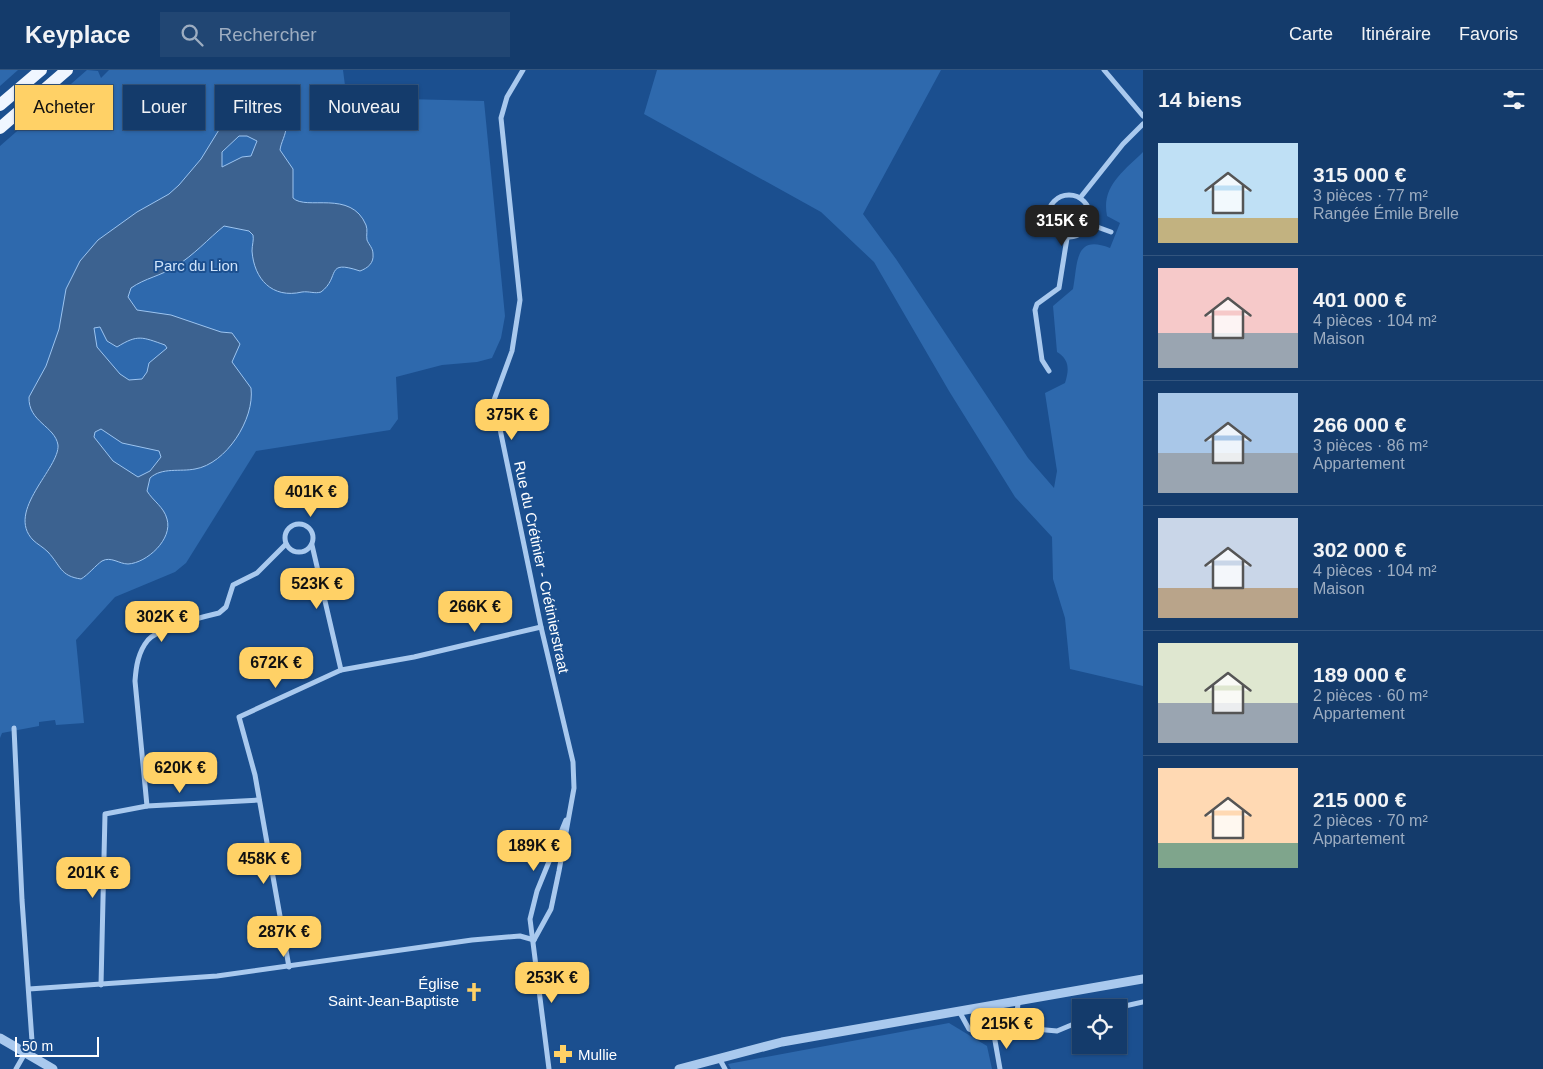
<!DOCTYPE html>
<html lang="fr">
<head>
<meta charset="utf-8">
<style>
	body { margin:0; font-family:Helvetica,sans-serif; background:#214673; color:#f1f3f6; height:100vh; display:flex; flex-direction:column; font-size:19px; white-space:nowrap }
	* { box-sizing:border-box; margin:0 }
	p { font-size:16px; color:#9dadc1 }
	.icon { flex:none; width:28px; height:28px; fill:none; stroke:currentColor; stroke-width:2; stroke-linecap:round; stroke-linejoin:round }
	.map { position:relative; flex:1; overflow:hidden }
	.panel { display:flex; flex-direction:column; background:#143b6b; width:400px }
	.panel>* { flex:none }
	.top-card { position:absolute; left:15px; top:15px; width:475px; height:45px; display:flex; gap:10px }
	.fabs { position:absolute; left:1072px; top:929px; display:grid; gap:10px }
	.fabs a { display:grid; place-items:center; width:55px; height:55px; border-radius:0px; background:#143b6b; box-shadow:0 1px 4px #0004,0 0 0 1px #33557e; font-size:25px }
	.scale { position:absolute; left:15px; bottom:12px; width:84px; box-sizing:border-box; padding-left:5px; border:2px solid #fff; border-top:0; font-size:14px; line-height:18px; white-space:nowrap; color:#fff; -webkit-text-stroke:4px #1b4f8f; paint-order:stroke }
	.price { position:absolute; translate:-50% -42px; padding:0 11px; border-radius:10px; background:#ffd166; color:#111; font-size:16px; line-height:32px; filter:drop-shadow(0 1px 2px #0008) }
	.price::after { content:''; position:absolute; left:50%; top:30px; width:15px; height:11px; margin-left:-8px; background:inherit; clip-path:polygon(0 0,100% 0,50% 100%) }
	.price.on { background:#222; color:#fff }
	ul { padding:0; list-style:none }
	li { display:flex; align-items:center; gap:15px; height:125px; padding:0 15px }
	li+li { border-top:1px solid #33557e }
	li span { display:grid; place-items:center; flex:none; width:140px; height:100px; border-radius:0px; color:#555 }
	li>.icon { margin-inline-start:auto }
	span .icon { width:60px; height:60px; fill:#fffc; stroke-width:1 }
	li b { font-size:21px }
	h2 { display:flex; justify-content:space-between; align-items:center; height:60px; padding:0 15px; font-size:21px }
	.chip { padding:0 18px; border-radius:0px; background:#143b6b; box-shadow:0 1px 4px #0004,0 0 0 1px #33557e; font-size:18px; line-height:45px }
	.chip.on { background:#ffd166; color:#111 }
	header { display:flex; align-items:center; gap:30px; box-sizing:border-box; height:70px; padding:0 25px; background:#143b6b; border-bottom:1px solid #33557e }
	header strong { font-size:24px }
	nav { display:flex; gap:28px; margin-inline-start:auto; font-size:18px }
	.search { width:350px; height:45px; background:#214673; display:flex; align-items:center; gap:12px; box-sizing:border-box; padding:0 18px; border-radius:0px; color:#9dadc1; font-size:19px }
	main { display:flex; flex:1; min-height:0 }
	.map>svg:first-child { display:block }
	.green { fill:#2e69ad }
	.water { fill:#3c6290; stroke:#9cc4f0; fill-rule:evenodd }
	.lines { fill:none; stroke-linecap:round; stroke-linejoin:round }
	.minor { stroke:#a9c9ee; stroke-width:5 }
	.tertiary { stroke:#a9c9ee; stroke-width:9 }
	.primary { stroke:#f0f6ff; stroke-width:12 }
	.labels { text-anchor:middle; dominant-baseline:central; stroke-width:4; stroke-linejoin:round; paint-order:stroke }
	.park-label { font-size:15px; fill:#cfe3fa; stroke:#1b4f8f }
	.street-label { font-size:15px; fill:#fff; stroke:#1b4f8f }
	.poi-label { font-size:15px; fill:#fff; stroke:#1b4f8f; text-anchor:end }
</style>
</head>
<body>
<header>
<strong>Keyplace</strong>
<div class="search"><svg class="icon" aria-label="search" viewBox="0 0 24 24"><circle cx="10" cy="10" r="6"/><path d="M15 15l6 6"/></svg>Rechercher</div>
<nav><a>Carte</a><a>Itinéraire</a><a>Favoris</a></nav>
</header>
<main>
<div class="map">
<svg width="1143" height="999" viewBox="0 0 1143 999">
	<rect width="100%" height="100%" fill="#1b4f8f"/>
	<g class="green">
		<path d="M0 0H18L0 16Z"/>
		<path d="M87 0 98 1 101 8 109 0H343L347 31 356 38 406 29 484 31 505 246 501 268 492 288 477 292 442 295 396 307 398 349 390 360 256 381 186 493 175 502 115 527 76 570 84 653 56 655 55 650 39 652V656L2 663 0 668V76Z"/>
		<path d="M657 0H941L863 144 896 189 1028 388 1054 418 1057 401 1045 323 1065 313C1069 300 1070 290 1057 282L1053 236 1073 219C1078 193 1074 164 1110 178L1120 153 1107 146C1101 116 1124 101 1143 82V616L1070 599 1065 548 1053 509 1052 467 1015 427 949 321 874 192 821 142 644 44Z"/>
		<path d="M949 953 987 976 992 999H731L728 994Z"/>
	</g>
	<path class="water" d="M253 27C270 26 288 37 286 57 286 65 281 72 280 80L293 99V128C306 141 351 119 366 155 368 160 366 165 367 170 369 175 373 178 373 184 374 193 368 198 360 201 324 189 341 207 321 222 315 224 309 221 302 222 272 229 254 209 252 181 252 175 254 170 253 165L249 161 224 156C208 169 194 185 176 196 161 206 145 208 131 218L128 227 137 240 171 245 221 262 232 263 240 274 232 292 251 318C255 349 226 394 195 399 180 402 162 397 150 408L147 421C153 431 164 437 167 449 173 469 147 493 128 494 119 494 111 486 102 491 96 495 88 505 81 509 60 506 61 496 48 482 43 477 37 474 33 470 5 441 60 398 58 375 55 356 28 352 29 327L46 296 59 259 66 219 80 191 98 170 137 142 169 124 179 115 201 89 230 42 241 31ZM239 66H247L257 71 251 86 242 87 222 97V82ZM100 257 107 271 117 277C138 264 142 267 165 275L167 278 149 293 147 302 142 309 129 310 120 304 97 277 94 258ZM101 359 122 373 159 381 161 387 150 401 138 407 113 391 94 367 95 362Z"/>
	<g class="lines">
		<g class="minor">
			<path d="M523 0 507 27 501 48 520 230 512 281 494 330 541 557 573 692 574 718 559 801 551 839 534 870"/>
			<path d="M1104 0 1143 46"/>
			<circle cx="1069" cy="146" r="21"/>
			<path d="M1080 128 1123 74 1143 54"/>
			<path d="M1089 154 1111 162"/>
			<path d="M1049 301 1042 290 1035 240 1037 234 1059 218 1067 168"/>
			<circle cx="299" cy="468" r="14"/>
			<path d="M312 475 341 600"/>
			<path d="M14 658 22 830 32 971 16 999"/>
			<path d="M147 736 135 611C136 597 138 582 148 570 159 558 202 547 219 543L226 537 233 515 257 503 286 474"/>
			<path d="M289 897 255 705 239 647 341 600 414 587 541 557"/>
			<path d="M101 915 105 744 147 736 259 730"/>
			<path d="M29 919 217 906 472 870 520 866 534 870"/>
			<path d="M1116 938 1143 932"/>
			<path d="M959 941 969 959C998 974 1018 962 1018 930"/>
			<path d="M1012 957 1057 961 1081 951"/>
			<path d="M994 965 1000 999"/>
			<path d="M719 988 725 999"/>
			<path d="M549 999 530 849 537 821 566 750"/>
		</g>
		<g class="tertiary">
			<path d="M0 968 53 999"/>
			<path d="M679 999 782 972 1143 909"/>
		</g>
		<g class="primary">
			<path d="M0 35 41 0"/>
			<path d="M0 58 67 0"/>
		</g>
	</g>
	<defs>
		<g id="church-bare" transform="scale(1.5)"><path d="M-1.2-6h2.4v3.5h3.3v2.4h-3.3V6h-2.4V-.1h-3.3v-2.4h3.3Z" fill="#ffd166" stroke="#1b4f8f" stroke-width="2.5" paint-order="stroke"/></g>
		<g id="pharmacy-bare" transform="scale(1.5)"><path d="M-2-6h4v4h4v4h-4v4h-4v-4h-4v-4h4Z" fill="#ffd166" stroke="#1b4f8f" stroke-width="2.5" paint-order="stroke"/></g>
	</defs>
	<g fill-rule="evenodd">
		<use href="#church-bare" x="474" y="922"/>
		<use href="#pharmacy-bare" x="563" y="984"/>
	</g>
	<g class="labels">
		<g class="park-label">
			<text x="196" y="195">Parc du Lion</text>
		</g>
		<g class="street-label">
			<text transform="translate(542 497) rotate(78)">Rue du Crétinier - Crétinierstraat</text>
		</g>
		<g class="poi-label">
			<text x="459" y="913">Église<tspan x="459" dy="17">Saint-Jean-Baptiste</tspan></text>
			<text x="578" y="984" text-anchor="start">Mullie</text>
		</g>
	</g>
</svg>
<div class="fabs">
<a><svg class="icon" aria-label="locate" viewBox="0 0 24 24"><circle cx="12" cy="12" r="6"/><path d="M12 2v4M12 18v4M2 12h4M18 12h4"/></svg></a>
</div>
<div class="scale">50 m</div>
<b class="price on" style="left:1062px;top:177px">315K €</b>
<b class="price" style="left:512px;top:371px">375K €</b>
<b class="price" style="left:311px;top:448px">401K €</b>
<b class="price" style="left:317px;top:540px">523K €</b>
<b class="price" style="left:475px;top:563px">266K €</b>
<b class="price" style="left:162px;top:573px">302K €</b>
<b class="price" style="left:276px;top:619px">672K €</b>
<b class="price" style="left:180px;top:724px">620K €</b>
<b class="price" style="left:534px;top:802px">189K €</b>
<b class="price" style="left:264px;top:815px">458K €</b>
<b class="price" style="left:93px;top:829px">201K €</b>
<b class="price" style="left:284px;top:888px">287K €</b>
<b class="price" style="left:552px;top:934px">253K €</b>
<b class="price" style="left:1007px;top:980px">215K €</b>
<div class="top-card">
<a class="chip on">Acheter</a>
<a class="chip">Louer</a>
<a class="chip">Filtres</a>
<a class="chip">Nouveau</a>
</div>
</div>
<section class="panel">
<h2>14 biens<svg class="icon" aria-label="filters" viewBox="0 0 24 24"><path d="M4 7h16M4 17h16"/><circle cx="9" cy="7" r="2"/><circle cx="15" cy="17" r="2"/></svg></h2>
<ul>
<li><span style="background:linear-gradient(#bfe0f5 75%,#c2b280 0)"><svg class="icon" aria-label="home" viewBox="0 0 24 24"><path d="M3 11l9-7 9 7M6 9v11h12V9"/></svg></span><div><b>315 000 €</b><p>3 pièces · 77 m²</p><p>Rangée Émile Brelle</p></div></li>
<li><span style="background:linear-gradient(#f6c9c9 65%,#9aa5b1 0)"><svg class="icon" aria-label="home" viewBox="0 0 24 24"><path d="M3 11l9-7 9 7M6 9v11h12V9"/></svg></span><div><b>401 000 €</b><p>4 pièces · 104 m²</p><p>Maison</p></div></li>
<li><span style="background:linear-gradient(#a9c7e8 60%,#9aa5b1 0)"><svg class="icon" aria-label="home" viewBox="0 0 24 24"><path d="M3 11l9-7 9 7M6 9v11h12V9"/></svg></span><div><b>266 000 €</b><p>3 pièces · 86 m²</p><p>Appartement</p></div></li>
<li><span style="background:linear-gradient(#c9d6e8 70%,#b9a48a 0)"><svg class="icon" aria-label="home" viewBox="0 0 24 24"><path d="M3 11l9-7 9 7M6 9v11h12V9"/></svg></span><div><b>302 000 €</b><p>4 pièces · 104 m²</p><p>Maison</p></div></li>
<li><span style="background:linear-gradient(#dfe7d0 60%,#9aa5b1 0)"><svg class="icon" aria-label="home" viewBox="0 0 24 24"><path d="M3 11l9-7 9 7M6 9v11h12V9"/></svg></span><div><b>189 000 €</b><p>2 pièces · 60 m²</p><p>Appartement</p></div></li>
<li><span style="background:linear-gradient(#ffd9b3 75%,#7fa58c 0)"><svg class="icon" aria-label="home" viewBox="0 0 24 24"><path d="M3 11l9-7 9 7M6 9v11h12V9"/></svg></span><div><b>215 000 €</b><p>2 pièces · 70 m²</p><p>Appartement</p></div></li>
</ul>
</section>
</main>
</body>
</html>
